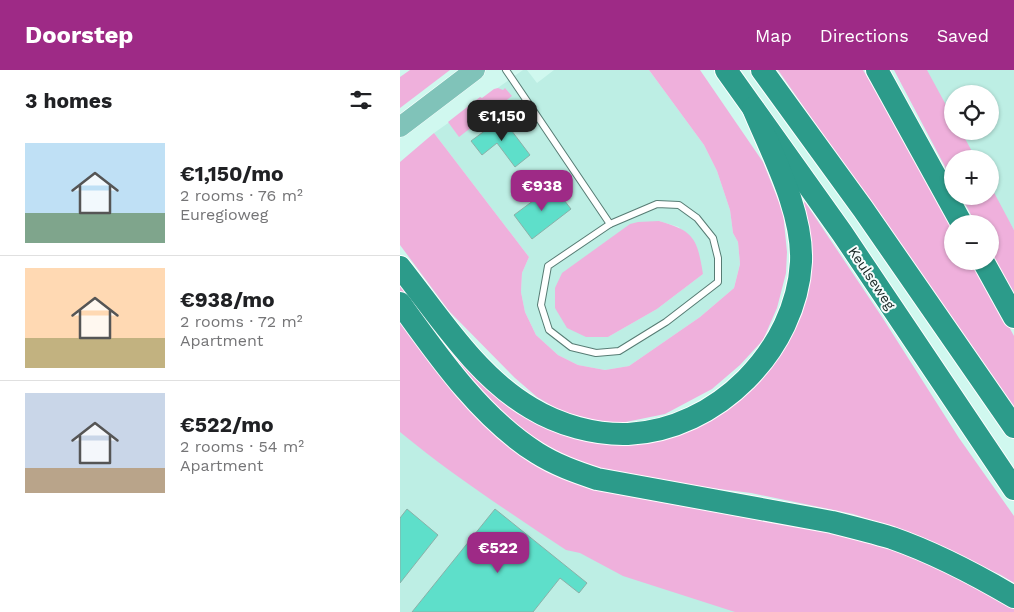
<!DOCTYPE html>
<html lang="en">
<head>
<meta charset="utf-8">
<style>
	body { margin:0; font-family:"Work Sans",sans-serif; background:#f6f6f6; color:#202124; height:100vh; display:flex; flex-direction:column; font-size:19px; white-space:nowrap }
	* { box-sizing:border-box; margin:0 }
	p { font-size:16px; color:#757577 }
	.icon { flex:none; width:28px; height:28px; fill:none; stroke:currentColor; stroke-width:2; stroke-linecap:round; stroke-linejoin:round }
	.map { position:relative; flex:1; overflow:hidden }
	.drawer { display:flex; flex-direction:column; background:#fff; width:400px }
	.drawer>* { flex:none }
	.fabs { position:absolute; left:544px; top:15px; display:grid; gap:10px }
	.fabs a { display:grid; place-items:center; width:55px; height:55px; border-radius:50%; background:#fff; box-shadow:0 1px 4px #0004; font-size:25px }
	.price { position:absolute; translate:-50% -42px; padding:0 11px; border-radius:10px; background:#9e2a86; color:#fff; font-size:16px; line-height:32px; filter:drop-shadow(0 1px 2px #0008) }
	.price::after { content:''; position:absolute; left:50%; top:30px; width:15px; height:11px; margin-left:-8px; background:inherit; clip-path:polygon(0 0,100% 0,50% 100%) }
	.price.current { background:#222; color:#fff }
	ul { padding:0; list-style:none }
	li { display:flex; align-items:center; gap:15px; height:125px; padding:0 25px }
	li+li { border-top:1px solid #e0e0e0 }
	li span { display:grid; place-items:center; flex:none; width:140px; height:100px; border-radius:0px; color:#555 }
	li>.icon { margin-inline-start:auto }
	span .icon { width:60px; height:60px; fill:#fffc; stroke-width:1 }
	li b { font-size:21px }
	h2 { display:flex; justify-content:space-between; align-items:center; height:60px; padding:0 25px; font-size:21px }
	header { display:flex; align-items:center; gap:30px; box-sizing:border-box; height:70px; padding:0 25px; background:#9e2a86; color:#fff }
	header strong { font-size:24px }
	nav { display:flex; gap:28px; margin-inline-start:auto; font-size:18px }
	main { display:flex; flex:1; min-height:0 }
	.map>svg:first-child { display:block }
	.built { fill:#bdeee4; fill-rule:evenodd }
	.green { fill:#efb0dc }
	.building { fill:#5edfca; stroke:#8ab0a8 }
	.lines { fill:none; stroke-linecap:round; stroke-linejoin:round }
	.lane-casing { stroke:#577c74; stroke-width:8 }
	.primary-casing { stroke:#fff; stroke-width:21 }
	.highway-casing { stroke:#fff; stroke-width:24 }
	.lane { stroke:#fff; stroke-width:6 }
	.primary { stroke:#80c3b9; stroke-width:20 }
	.highway { stroke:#2c9b8a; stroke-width:22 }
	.labels { text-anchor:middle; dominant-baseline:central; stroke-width:4; stroke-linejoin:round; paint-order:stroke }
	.street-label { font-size:14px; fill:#152421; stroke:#f6fdfc }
</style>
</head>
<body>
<header>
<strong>Doorstep</strong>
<nav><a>Map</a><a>Directions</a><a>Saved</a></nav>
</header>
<main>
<section class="drawer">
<h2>3 homes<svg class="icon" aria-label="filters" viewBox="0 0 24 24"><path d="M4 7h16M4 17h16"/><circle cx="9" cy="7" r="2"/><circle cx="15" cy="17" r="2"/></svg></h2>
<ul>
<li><span style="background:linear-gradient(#bfe0f5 70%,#7fa58c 0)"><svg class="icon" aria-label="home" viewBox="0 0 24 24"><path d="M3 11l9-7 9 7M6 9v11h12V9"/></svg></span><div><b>€1,150/mo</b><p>2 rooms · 76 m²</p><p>Euregioweg</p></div></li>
<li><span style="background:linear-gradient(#ffd9b3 70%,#c2b280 0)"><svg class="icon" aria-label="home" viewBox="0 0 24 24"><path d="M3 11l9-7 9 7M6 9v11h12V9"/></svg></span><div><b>€938/mo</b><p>2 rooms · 72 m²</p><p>Apartment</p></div></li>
<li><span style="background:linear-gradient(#c9d6e8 75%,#b9a48a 0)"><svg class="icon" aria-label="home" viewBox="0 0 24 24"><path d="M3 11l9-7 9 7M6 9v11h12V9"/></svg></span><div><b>€522/mo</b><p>2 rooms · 54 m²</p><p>Apartment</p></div></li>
</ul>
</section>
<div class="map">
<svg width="614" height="542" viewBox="0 0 614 542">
	<rect width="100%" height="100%" fill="#d0f8ef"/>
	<g class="built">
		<path d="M123 0H127L137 13 154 0H249L304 75 317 101 330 140 333 163 338 172 340 194 334 218 300 247 229 296 205 300 178 295 158 285 136 265 125 242 121 222 122 203 129 187 34 63ZM259 151 279 157 303 204 257 239 208 267Z"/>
		<path d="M522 0H614V160L590 118V89H573L557 61H590V24H552V53Z"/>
		<path d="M0 312 510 542H0Z"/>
	</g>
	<g class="green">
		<path d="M10 0H50L0 38V7Z"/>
		<path d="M249 0H300L363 92 383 142 387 182 386 203 377 238 363 270 340 295 312 319 265 344 221 353 198 351 161 341 137 327 115 308 49 241 0 175V92L34 63 129 187 122 203 121 222 125 242 136 265 158 285 178 295 205 300 229 296 300 247 334 218 340 194 338 172 333 163 330 140 317 101 304 75Z"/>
		<path d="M378 0H463L522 99 552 154V191H573L614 266V338Z"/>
		<path d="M494 0H527L552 46V61H561L576 89H552V110Z"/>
		<path d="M98 18 103 20 105 18 112 26 59 67 48 52 80 27 82 28 94 19Z"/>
		<path d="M590 115 614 160V226L590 181V154H576L561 126H590Z"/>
		<path d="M405 132 482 247 559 368 614 446V513L601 505 504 461 453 444 351 423 303 417 188 396 130 368 88 332 0 223V206L95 321 232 372 376 285 398 136Z"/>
		<path d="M259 151C294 161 297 168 303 204L257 239 208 267H186L167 258 155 238V218L162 203 230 154 238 152Z"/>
		<path d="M0 243 121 381 414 458 493 480 562 508 614 538V542H335L223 506 180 483 166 480C109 442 52 405 0 362Z"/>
	</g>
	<g class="building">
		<path d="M102 48 130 85 115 97 97 73 82 85 71 71Z"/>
		<path d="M153 116 171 139 132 169 114 145Z"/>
		<path d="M7 439 38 465 0 513V448Z"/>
		<path d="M95 439 187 513 179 523 160 508 133 542H12Z"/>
	</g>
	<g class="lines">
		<g class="lane-casing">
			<g id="lane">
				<path d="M106 0 210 154"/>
				<path d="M257 134 279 135 297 148 313 168 318 188V212L266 252 219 281 196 283 171 277 149 260 141 235 148 196 210 154Z"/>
			</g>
		</g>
		<g class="primary-casing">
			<path id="primary" d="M0 57 75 0"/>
		</g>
		<g class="highway-casing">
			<g id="highway">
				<path d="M326 0 442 163 614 419"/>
				<path d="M362 0 463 139 614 357"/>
				<path d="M477 0 562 154"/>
				<path d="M583 191 614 247"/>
				<path d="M0 197C39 246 76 306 131 338 159 355 195 365 228 364 317 360 396 280 401 192 403 141 372 84 353 38"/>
				<path d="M0 233C38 286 81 348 137 383 156 395 176 402 197 409L432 452C452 457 472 462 492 468 535 483 575 504 614 527"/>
			</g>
		</g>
		<use href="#lane" class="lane"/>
		<use href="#primary" class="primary"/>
		<use href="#highway" class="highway"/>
	</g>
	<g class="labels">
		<g class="street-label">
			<text transform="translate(472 208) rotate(56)">Keulseweg</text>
		</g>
	</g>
</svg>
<div class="fabs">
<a><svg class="icon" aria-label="locate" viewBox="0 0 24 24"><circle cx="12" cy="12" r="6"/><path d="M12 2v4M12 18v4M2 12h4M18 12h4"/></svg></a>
<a>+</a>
<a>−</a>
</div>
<b class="price current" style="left:102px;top:72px">€1,150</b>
<b class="price" style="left:142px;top:142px">€938</b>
<b class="price" style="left:98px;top:504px">€522</b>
</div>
</main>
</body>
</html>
